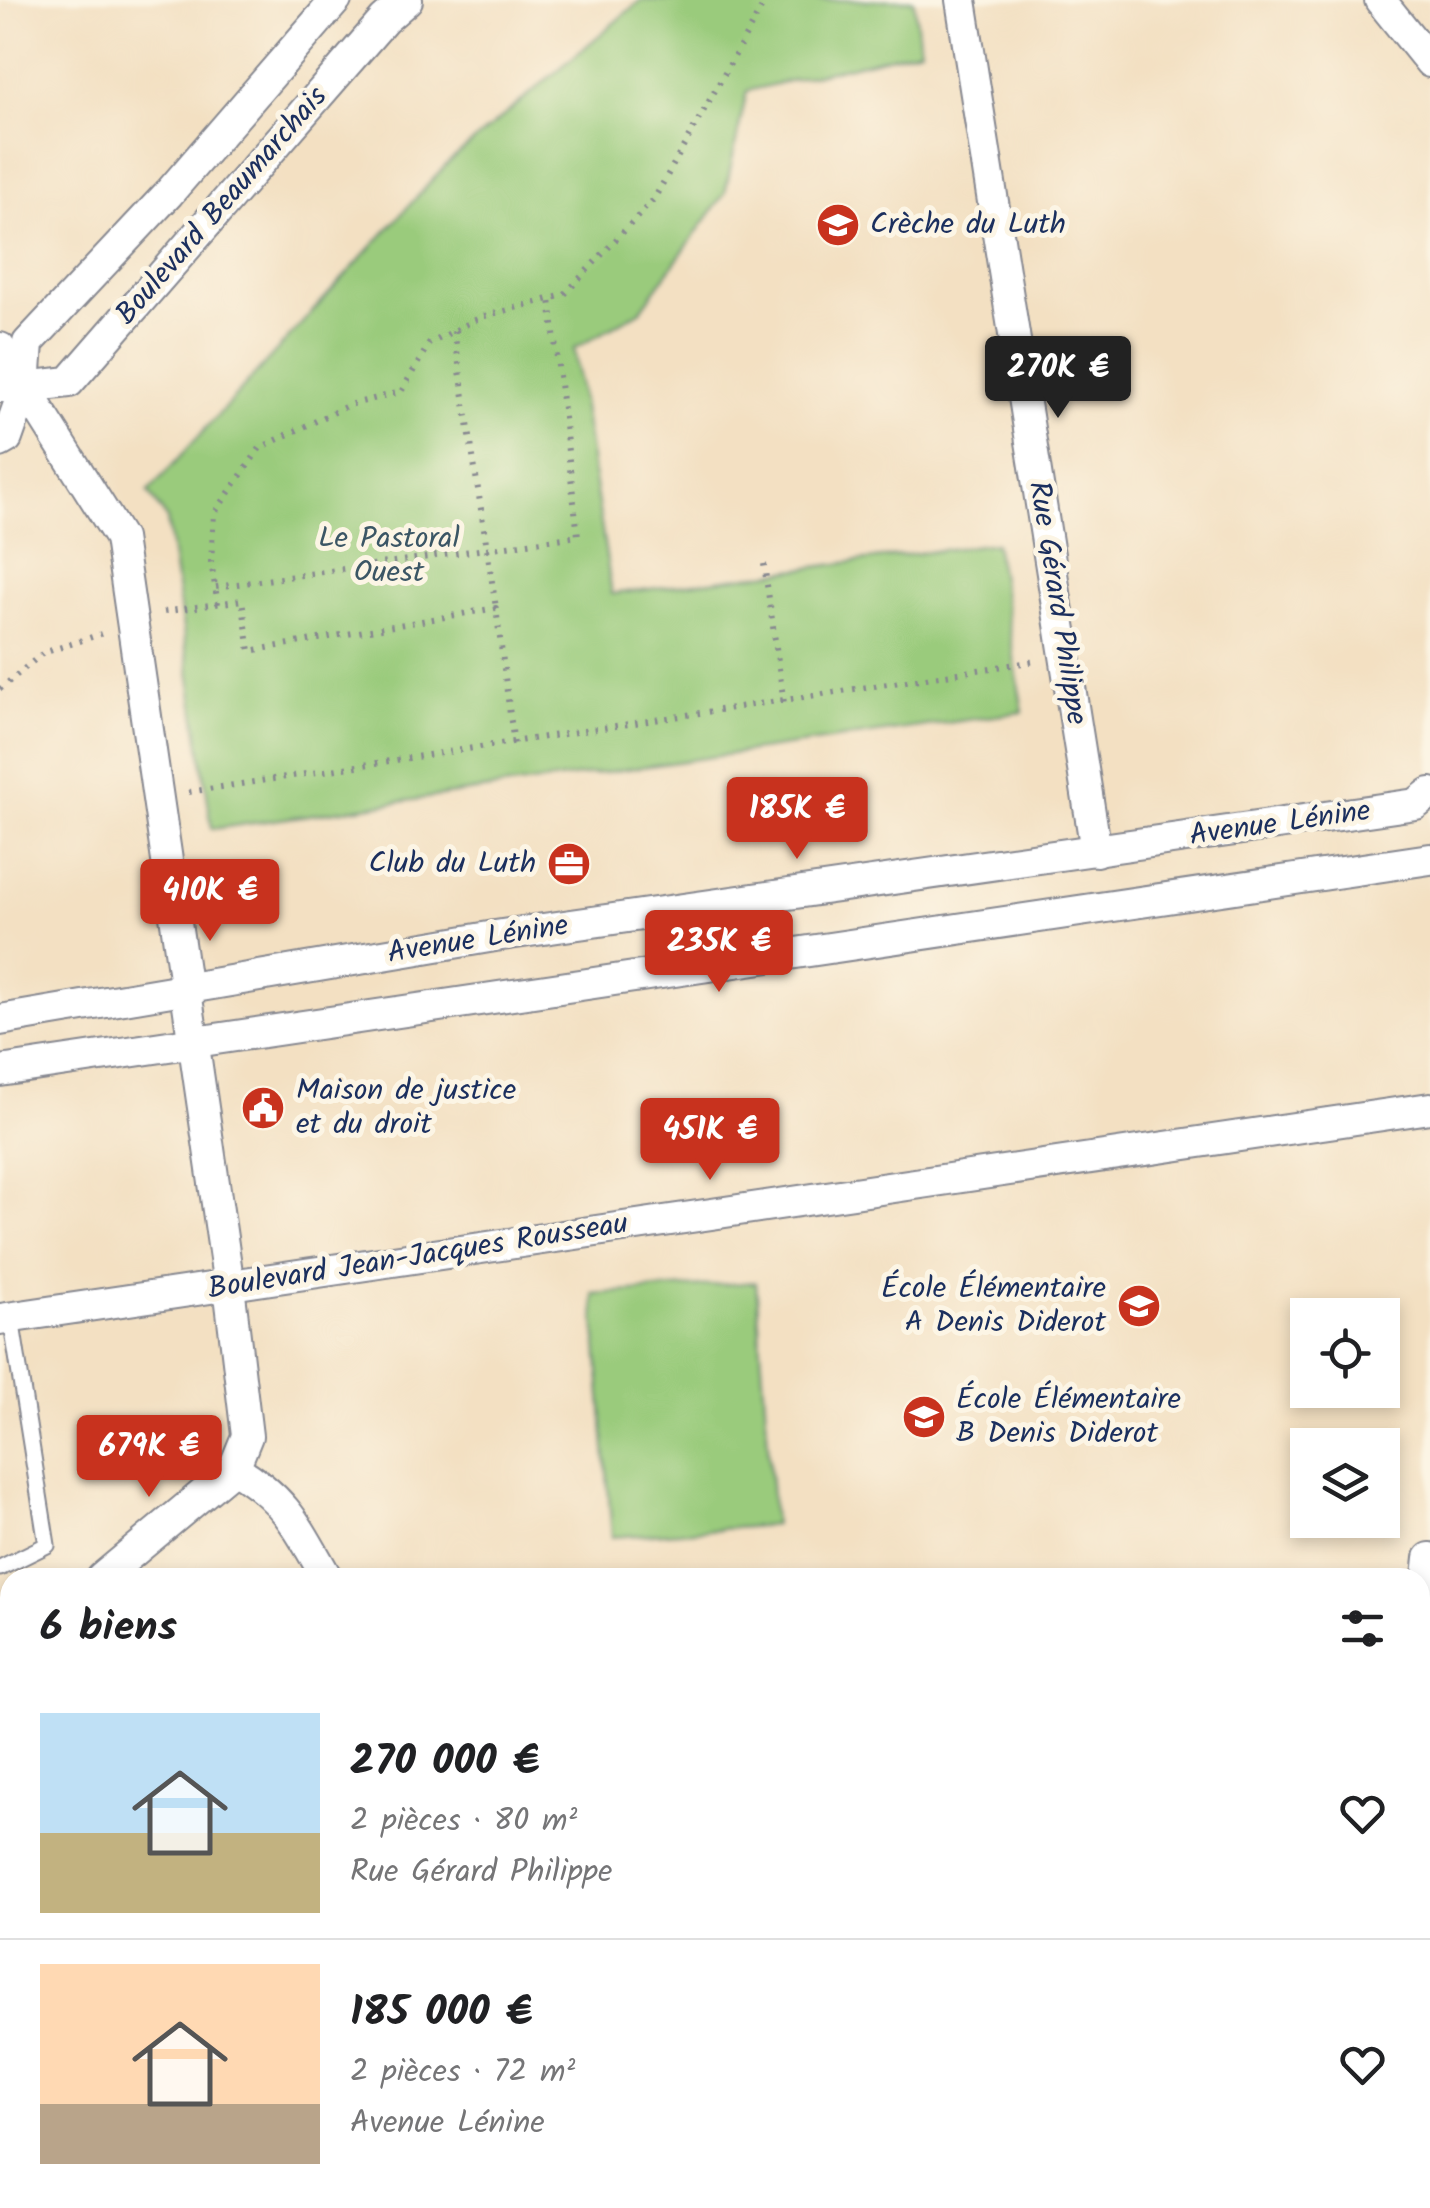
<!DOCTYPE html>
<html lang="fr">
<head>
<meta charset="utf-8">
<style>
	body { margin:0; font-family:Kalam,sans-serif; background:#f6f6f6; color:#202124; height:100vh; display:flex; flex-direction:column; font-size:38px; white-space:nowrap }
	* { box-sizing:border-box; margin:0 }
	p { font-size:32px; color:#757577 }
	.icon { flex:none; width:55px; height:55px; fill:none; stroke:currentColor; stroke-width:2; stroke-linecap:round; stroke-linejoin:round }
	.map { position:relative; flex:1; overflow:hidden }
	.panel { position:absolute; left:0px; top:1568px; width:1430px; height:642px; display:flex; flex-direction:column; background:#fff; border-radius:30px 30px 0 0; box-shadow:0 5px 15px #0003 }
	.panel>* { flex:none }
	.controls { position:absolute; left:1290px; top:1298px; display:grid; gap:20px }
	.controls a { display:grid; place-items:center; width:110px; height:110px; border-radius:0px; background:#fff; box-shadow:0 5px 15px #0003; font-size:50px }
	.price { position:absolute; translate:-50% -85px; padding:0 22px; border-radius:10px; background:#c8321e; color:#fff; font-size:32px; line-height:65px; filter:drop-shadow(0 2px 5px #0008) }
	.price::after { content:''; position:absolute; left:50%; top:60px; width:30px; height:22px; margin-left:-15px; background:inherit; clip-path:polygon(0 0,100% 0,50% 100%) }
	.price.on { background:#222; color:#fff }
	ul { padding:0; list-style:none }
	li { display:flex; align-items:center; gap:30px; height:250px; padding:0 40px }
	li+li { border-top:2px solid #e0e0e0 }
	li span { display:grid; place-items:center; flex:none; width:280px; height:200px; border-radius:0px; color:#555 }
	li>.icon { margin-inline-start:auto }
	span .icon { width:120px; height:120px; fill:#fffc; stroke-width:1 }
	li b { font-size:42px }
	h2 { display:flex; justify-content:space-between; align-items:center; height:120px; padding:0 40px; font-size:42px }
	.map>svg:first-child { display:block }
	.green { fill:#9acb7b; stroke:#5a7d6c; stroke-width:2.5 }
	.forest { fill:#7baf6b; stroke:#4b6f64; stroke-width:2.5 }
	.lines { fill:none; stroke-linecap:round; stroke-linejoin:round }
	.service-casing { stroke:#878890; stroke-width:19 }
	.minor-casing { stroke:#878890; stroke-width:34 }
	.motorway-casing { stroke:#878890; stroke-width:59 }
	.path { stroke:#878890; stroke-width:6; stroke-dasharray:2.5 8; stroke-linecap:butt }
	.service { stroke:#fff; stroke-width:15 }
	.minor { stroke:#fff; stroke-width:30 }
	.motorway { stroke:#edc569; stroke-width:55 }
	.labels { text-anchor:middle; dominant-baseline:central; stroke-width:10; stroke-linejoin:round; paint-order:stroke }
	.street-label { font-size:30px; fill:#1b2f5e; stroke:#fcf5e5 }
	.poi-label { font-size:30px; fill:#1b2f5e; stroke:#fcf5e5; text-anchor:start }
	.park-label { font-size:30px; fill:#3b5665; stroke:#fcf5e5 }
</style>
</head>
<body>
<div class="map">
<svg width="1430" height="2208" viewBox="0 0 1430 2208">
	<rect width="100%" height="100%" fill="#fcf5e5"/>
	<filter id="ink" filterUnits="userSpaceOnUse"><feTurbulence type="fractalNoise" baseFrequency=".01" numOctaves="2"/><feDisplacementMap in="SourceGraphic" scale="20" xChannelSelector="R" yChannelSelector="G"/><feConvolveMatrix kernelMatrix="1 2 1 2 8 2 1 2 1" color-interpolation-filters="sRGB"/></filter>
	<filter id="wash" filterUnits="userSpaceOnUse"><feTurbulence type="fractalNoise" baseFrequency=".0048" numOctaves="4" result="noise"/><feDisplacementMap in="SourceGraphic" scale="40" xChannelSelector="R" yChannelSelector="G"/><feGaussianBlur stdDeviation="2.25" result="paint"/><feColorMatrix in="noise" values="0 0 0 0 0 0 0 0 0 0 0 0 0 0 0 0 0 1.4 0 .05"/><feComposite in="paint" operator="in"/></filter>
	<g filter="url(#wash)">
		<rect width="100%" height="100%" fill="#f3e0c2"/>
		<g class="green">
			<path d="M641 0H914L920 49 747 91 725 193 640 311 574 349 612 594 995 543 1023 712 212 829 167 519 148 492 448 163Z"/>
			<path d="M756 1282 774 1525 612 1537 593 1294Z"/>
			<path d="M186 2200H299L306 2208H131Z"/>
		</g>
		<g class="forest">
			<path d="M1430 1994V2113L1420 2117V2002Z"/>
			<path d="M747 2200H793L802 2208H736Z"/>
			<path d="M973 2200H1231L1213 2208H953Z"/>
		</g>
	</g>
	<g filter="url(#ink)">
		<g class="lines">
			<g class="service-casing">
				<path id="service" d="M0 1568 47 1545 11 1318"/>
			</g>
			<g class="minor-casing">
				<g id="minor">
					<path d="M336 0 169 193 28 343 25 387 69 382 384 20 407 0"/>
					<path d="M961 0 1096 851"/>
					<path d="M1380 0 1430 62"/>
					<path d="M0 348 120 538 229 1286 247 1436 234 1468C287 1500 297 1526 327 1578"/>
					<path d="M0 387H25L7 438 0 442"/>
					<path d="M0 1020 495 936 1416 804 1430 793"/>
					<path d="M0 1071 1430 859"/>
					<path d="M0 1319 1430 1108"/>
					<path d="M102 1578 234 1468"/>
					<path d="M1420 1651 1430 1558"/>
					<path d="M0 1663 10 1654"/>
				</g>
			</g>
			<g class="motorway-casing">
				<g id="motorway">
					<path d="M1420 2176 1430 2172"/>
					<path d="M1348 2208 1366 2200"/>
				</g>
			</g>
			<g class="path">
				<path d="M454 331 496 608"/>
				<path d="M764 564 784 703"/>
				<path d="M216 587 578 536 550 299"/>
				<path d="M218 604 211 562 214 514 260 448 349 405 401 392 429 344 481 317 564 295 654 199 766 0"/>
				<path d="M164 612 242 600 250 651 496 608 514 745"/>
				<path d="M0 689 43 653 101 634"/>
				<path d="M189 792 1036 661"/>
				<path d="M233 2200 245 2208"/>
				<path d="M202 2208 228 2200"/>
				<path d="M713 2208 724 2200"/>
			</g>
			<use href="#service" class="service"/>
			<use href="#minor" class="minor"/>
			<use href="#motorway" class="motorway"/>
		</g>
	</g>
	<defs>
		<g id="school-disc" transform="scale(2.25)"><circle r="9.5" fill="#c8321e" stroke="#fcf5e5"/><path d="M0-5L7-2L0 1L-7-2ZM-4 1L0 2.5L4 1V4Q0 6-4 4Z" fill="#fff"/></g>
		<g id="office-disc" transform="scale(2.25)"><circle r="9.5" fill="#c8321e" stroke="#fcf5e5"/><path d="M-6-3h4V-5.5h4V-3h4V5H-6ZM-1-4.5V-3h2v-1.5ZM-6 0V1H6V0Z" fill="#fff"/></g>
		<g id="civic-disc" transform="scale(2.25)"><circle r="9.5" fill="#c8321e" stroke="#fcf5e5"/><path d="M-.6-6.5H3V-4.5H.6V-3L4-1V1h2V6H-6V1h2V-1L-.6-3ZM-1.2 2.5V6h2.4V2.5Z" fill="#fff"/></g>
	</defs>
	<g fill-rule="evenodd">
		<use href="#school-disc" x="838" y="225"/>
		<use href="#office-disc" x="569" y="864"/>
		<use href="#civic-disc" x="263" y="1108"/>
		<use href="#school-disc" x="1139" y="1306"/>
		<use href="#school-disc" x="924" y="1417"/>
	</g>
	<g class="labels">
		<g class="street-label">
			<text transform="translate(222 206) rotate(-49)">Boulevard Beaumarchais</text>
			<text transform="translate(1057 603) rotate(81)">Rue Gérard Philippe</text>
			<text transform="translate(1280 824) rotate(-8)">Avenue Lénine</text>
			<text transform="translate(478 940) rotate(-9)">Avenue Lénine</text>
			<text transform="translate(418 1257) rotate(-9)">Boulevard Jean-Jacques Rousseau</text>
		</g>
		<g class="poi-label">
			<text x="870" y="225">Crèche du Luth</text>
			<text x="536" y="864" text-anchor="end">Club du Luth</text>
			<text x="296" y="1091">Maison de justice<tspan x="296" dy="34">et du droit</tspan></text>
			<text x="1106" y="1289" text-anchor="end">École Élémentaire<tspan x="1106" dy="34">A Denis Diderot</tspan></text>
			<text x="956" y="1400">École Élémentaire<tspan x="956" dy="34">B Denis Diderot</tspan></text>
		</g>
		<g class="park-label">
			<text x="389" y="539">Le Pastoral<tspan x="389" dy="34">Ouest</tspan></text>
		</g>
	</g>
</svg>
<div class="controls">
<a><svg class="icon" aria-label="locate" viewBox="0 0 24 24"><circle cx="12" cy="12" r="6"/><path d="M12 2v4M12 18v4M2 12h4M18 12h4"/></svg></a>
<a><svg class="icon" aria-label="layers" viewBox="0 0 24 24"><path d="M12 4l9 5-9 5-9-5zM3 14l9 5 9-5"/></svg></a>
</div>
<b class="price on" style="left:1058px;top:421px">270K €</b>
<b class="price" style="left:797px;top:862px">185K €</b>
<b class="price" style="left:210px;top:944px">410K €</b>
<b class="price" style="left:719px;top:995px">235K €</b>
<b class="price" style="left:710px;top:1183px">451K €</b>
<b class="price" style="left:149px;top:1500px">679K €</b>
<section class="panel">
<h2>6 biens<svg class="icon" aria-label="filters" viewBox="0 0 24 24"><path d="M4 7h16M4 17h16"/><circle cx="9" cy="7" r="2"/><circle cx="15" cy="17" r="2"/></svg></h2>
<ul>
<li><span style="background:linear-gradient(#bfe0f5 60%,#c2b280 0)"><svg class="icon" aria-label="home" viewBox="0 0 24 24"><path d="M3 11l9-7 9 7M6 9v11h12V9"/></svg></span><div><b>270 000 €</b><p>2 pièces · 80 m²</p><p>Rue Gérard Philippe</p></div><svg class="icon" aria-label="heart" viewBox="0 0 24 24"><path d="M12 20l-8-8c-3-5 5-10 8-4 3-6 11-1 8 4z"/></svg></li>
<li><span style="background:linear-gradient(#ffd9b3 70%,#b9a48a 0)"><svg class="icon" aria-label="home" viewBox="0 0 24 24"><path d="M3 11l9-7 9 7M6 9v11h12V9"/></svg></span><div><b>185 000 €</b><p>2 pièces · 72 m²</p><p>Avenue Lénine</p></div><svg class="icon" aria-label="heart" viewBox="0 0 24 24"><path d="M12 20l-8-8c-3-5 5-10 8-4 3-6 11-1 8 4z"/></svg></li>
</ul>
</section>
</div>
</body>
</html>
